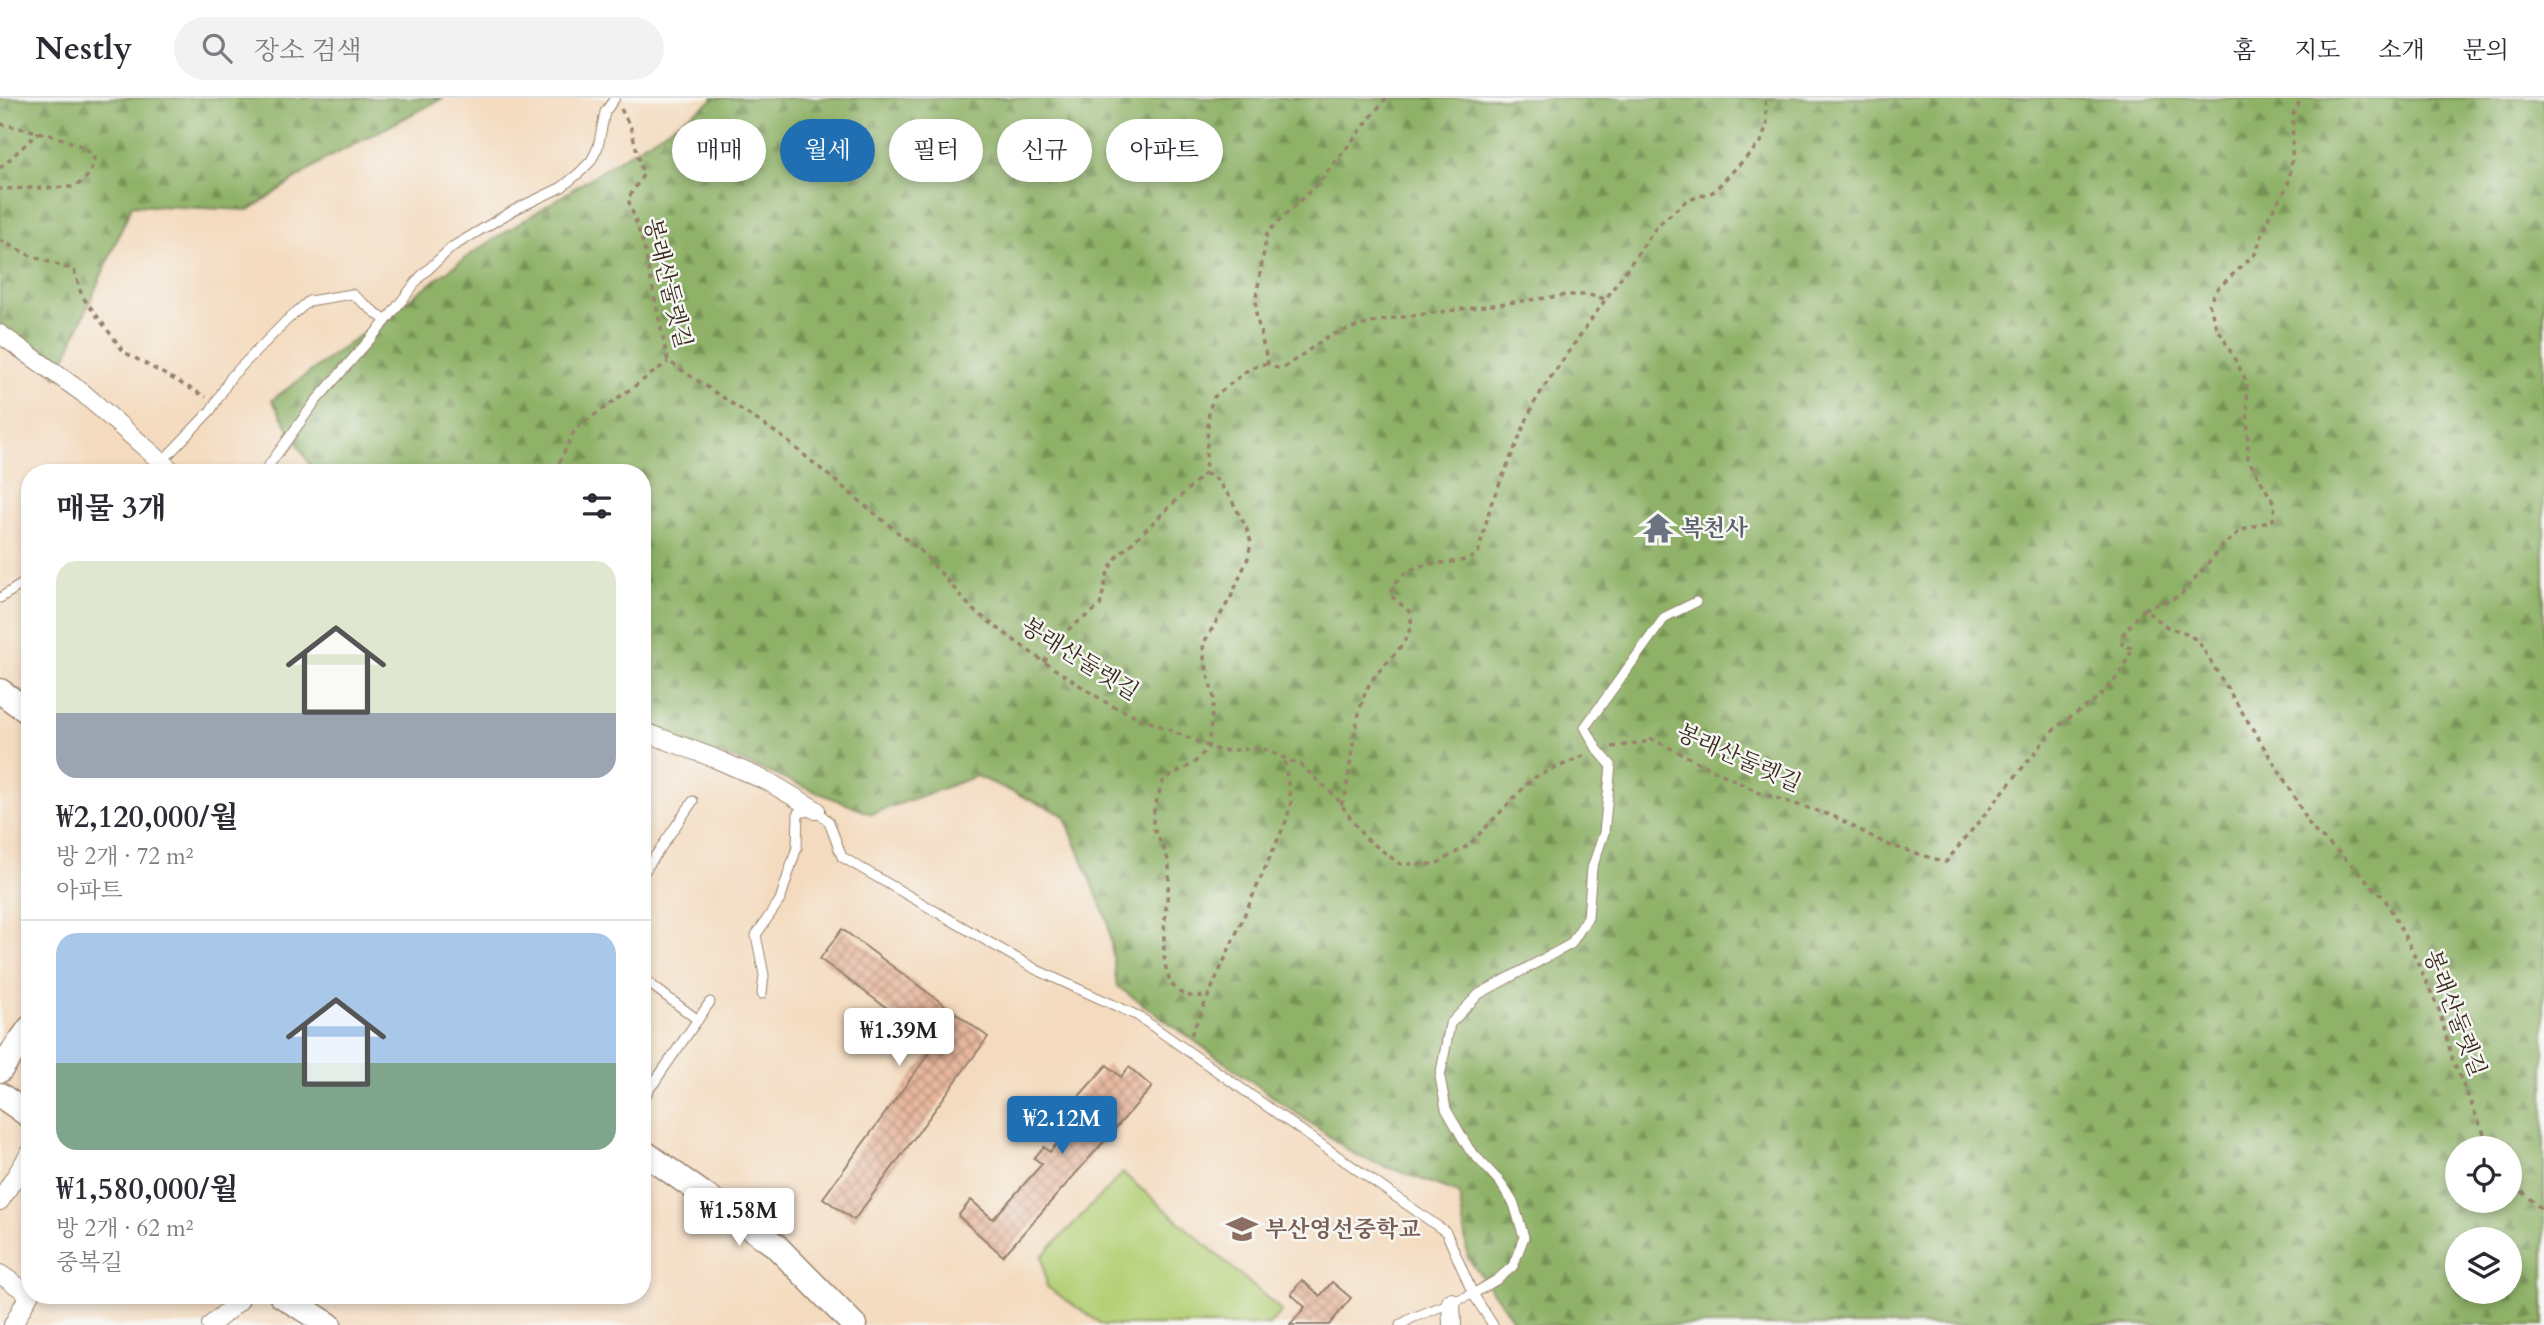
<!DOCTYPE html>
<html lang="ko">
<head>
<meta charset="utf-8">
<style>
	body { margin:0; font-family:Cardo,"Noto Serif KR",serif; background:#f2f2f3; color:#2b2b33; height:100vh; display:flex; flex-direction:column; font-size:26px; white-space:nowrap }
	* { box-sizing:border-box; margin:0 }
	p { font-size:23px; color:#7c7c81 }
	.icon { flex:none; width:38px; height:38px; fill:none; stroke:currentColor; stroke-width:2; stroke-linecap:round; stroke-linejoin:round }
	.map { position:relative; flex:1; overflow:hidden }
	.details { position:absolute; left:21px; top:366px; width:630px; height:840px; display:flex; flex-direction:column; background:#fff; border-radius:28px; box-shadow:0 4px 10px #0003 }
	.details>* { flex:none }
	.top-card { position:absolute; left:672px; top:21px; width:665px; height:63px; display:flex; gap:14px }
	.tools { position:absolute; left:2445px; top:1038px; display:grid; gap:14px }
	.tools a { display:grid; place-items:center; width:77px; height:77px; border-radius:50%; background:#fff; box-shadow:0 4px 10px #0003; font-size:35px }
	.price { position:absolute; translate:-50% -60px; padding:0 16px; border-radius:7px; background:#fff; color:#222; font-size:23px; line-height:46px; filter:drop-shadow(0 2px 4px #0008) }
	.price::after { content:''; position:absolute; left:50%; top:42px; width:21px; height:16px; margin-left:-10px; background:inherit; clip-path:polygon(0 0,100% 0,50% 100%) }
	.price.current { background:#1f6fb2; color:#fff }
	ul { padding:0; list-style:none }
	li { display:grid; align-content:center; gap:14px; height:371px; padding:0 35px }
	li+li { border-top:2px solid #e1e1e2 }
	li span { display:grid; place-items:center; height:217px; border-radius:21px; color:#555 }
	li>.icon { margin-inline-start:auto }
	span .icon { width:126px; height:126px; fill:#fffc; stroke-width:1 }
	li b { font-size:30px }
	h2 { display:flex; justify-content:space-between; align-items:center; height:84px; padding:0 35px; font-size:30px }
	.chip { padding:0 24px; border-radius:32px; background:#fff; box-shadow:0 4px 10px #0003; font-size:24px; line-height:63px }
	.chip.current { background:#1f6fb2; color:#fff }
	header { display:flex; align-items:center; gap:42px; box-sizing:border-box; height:98px; padding:0 35px; background:#fff; border-bottom:2px solid #e1e1e2 }
	header strong { font-size:33px }
	nav { display:flex; gap:38px; margin-inline-start:auto; font-size:24px }
	.search { width:490px; height:63px; background:#f2f2f3; display:flex; align-items:center; gap:18px; box-sizing:border-box; padding:0 24px; border-radius:38px; color:#7c7c81; font-size:26px }
	.map>svg:first-child { display:block }
	.forest { fill:url(#forest-firs); stroke:#656e42; stroke-width:2; fill-rule:evenodd }
	.park { fill:#b4d076; stroke:#787d4a; stroke-width:2 }
	.building { fill:url(#building-cross-hatch) }
	.lines { fill:none; stroke-linecap:round; stroke-linejoin:round }
	.lane-casing { stroke:#98826e; stroke-width:11 }
	.street-casing { stroke:#98826e; stroke-width:20 }
	.secondary-casing { stroke:#98826e; stroke-width:27 }
	.path { stroke:#98826e; stroke-width:3.5; stroke-dasharray:5 5; stroke-linecap:butt }
	.lane { stroke:#fff; stroke-width:9 }
	.street { stroke:#fff; stroke-width:18 }
	.secondary { stroke:#fff; stroke-width:24 }
	.labels { text-anchor:middle; dominant-baseline:central; stroke-width:5; stroke-linejoin:round; paint-order:stroke }
	.street-label { font-size:23px; fill:#3b2a1e; stroke:#f6f6f2 }
	.worship-label { font-size:23px; font-weight:bold; fill:#5b616d; stroke:#f6f6f2; text-anchor:start }
	.education-label { font-size:23px; font-weight:bold; fill:#785e54; stroke:#f6f6f2; text-anchor:start }
</style>
</head>
<body>
<header>
<strong>Nestly</strong>
<div class="search"><svg class="icon" aria-label="search" viewBox="0 0 24 24"><circle cx="10" cy="10" r="6"/><path d="M15 15l6 6"/></svg>장소 검색</div>
<nav><a>홈</a><a>지도</a><a>소개</a><a>문의</a></nav>
</header>
<div class="map">
<svg width="2544" height="1227" viewBox="0 0 2544 1227">
	<defs>
		<pattern id="forest-firs" width="22" height="20" patternUnits="userSpaceOnUse" patternTransform="scale(1.75)"><rect width="22" height="20" fill="#8fb267"/><path d="M5 1l3.5 6h-7zM16 11l3.5 6h-7z" fill="#769154"/></pattern>
		<pattern id="building-cross-hatch" width="8" height="8" patternUnits="userSpaceOnUse" patternTransform="scale(1.75)"><rect width="8" height="8" fill="#e7b79d"/><path d="M0 0l8 8M0 8l8-8" fill="none" stroke="#bc957f"/></pattern>
	</defs>
	<rect width="100%" height="100%" fill="#f6f6f2"/>
	<filter id="ink" filterUnits="userSpaceOnUse"><feTurbulence type="fractalNoise" baseFrequency=".0143" numOctaves="2"/><feDisplacementMap in="SourceGraphic" scale="14" xChannelSelector="R" yChannelSelector="G"/><feConvolveMatrix kernelMatrix="1 2 1 2 8 2 1 2 1" color-interpolation-filters="sRGB"/></filter>
	<filter id="wash" filterUnits="userSpaceOnUse"><feTurbulence type="fractalNoise" baseFrequency=".00686" numOctaves="4" result="noise"/><feDisplacementMap in="SourceGraphic" scale="28" xChannelSelector="R" yChannelSelector="G"/><feGaussianBlur stdDeviation="1.57" result="paint"/><feColorMatrix in="noise" values="0 0 0 0 0 0 0 0 0 0 0 0 0 0 0 0 0 1.4 0 .05"/><feComposite in="paint" operator="in"/></filter>
	<g filter="url(#wash)">
		<rect width="100%" height="100%" fill="#f4dbbf"/>
		<g class="forest">
			<path d="M0 0H443L324 62 249 112 132 107 57 279 0 227Z"/>
			<path d="M712 0H2544V1227H1517L1468 1160 1459 1095 1357 1058 1117 888 1108 824 1064 717 977 678 871 716 738 662 642 632V374H314L272 302 468 158 713 2ZM2457 1050H2510V1102H2457ZM2457 1141H2510V1194H2457Z"/>
		</g>
		<path class="park" d="M1123 1075 1282 1213 1269 1227H1103L1047 1189 1042 1158Z"/>
		<g id="blocks">
			<g class="building">
				<path d="M842 831 988 939 854 1122 823 1100 936 946 820 861Z"/>
				<path d="M1107 967 1121 979 1129 969 1152 989 1003 1158 958 1118 971 1102 993 1121 1042 1066 1034 1060 1044 1049 1050 1054 1072 1028 1061 1018Z"/>
				<path d="M1302 1182 1320 1198 1332 1184 1351 1200 1329 1227H1290L1305 1209 1291 1196Z"/>
			</g>
		</g>
	</g>
	<g filter="url(#ink)">
		<use href="#blocks" fill-opacity="0" stroke="#98826e" stroke-width="2"/>
		<g class="lines">
			<g class="lane-casing">
				<g id="lane">
					<path d="M386 223 420 179 452 149 514 112 562 89 579 75 591 63 598 49 605 14 615 0"/>
					<path d="M152 374 211 312 231 279 287 222 309 203 352 196 386 223 315 304 264 374"/>
					<path d="M0 500 30 481"/>
					<path d="M642 777 693 703"/>
					<path d="M642 880 698 922"/>
					<path d="M762 896 764 877 756 837 780 802 797 749 798 715 816 712 829 724 842 759 1037 872 1138 918 1446 1134 1473 1196 1493 1227"/>
					<path d="M642 975 655 984"/>
					<path d="M642 1002 710 904"/>
					<path d="M1400 1227 1412 1220 1473 1196 1498 1181 1513 1168 1524 1139 1514 1106 1500 1084 1469 1051 1446 1011 1440 979 1450 926 1479 896 1571 846 1588 819 1592 770 1604 735 1611 667 1597 651 1585 629 1665 519 1696 504"/>
				</g>
			</g>
			<g class="street-casing">
				<g id="street">
					<path d="M0 236 83 295 173 374"/>
					<path d="M642 633 714 660 769 684 816 712"/>
					<path d="M0 1103 30 1055"/>
					<path d="M0 1176 29 1196"/>
					<path d="M1451 1204 1452 1227"/>
					<path d="M13 1227 30 1195"/>
					<path d="M211 1227 239 1203 241 1197"/>
				</g>
			</g>
			<g class="secondary-casing">
				<g id="secondary">
					<path d="M0 593 30 615"/>
					<path d="M0 972 30 930"/>
					<path d="M0 997 30 1018"/>
					<path d="M642 1053 775 1147 854 1227"/>
					<path d="M281 1197 329 1227"/>
				</g>
			</g>
			<g class="path">
				<path d="M1386 0 1321 82 1267 135 1256 200V216L1268 266 1277 270 1285 269 1327 239 1351 230 1388 221 1567 197H1589L1605 201"/>
				<path d="M621 11 631 30 643 77 628 101 643 145 668 263 781 338 924 456 973 512 1044 564 1110 607 1220 653 1261 650 1301 667 1336 699 1364 739 1400 766H1436L1469 747 1533 680 1585 657"/>
				<path d="M0 26C22 31 83 40 94 60 92 75 85 85 71 89L0 91"/>
				<path d="M0 70 39 34"/>
				<path d="M0 142 31 158 74 172 82 198 124 254 206 299"/>
				<path d="M555 374 575 331 668 264"/>
				<path d="M1205 375 1217 382 1230 399 1246 429 1251 444 1248 460 1231 499 1203 546 1204 560 1214 601 1208 650 1193 666 1164 681C1159 697 1149 717 1155 733 1160 745 1168 755 1169 768 1172 802 1139 913 1209 897"/>
				<path d="M2144 511 2180 498 2220 451 2240 433 2273 422 2275 407 2248 361 2247 284 2215 225 2209 206 2216 192 2255 156 2270 116 2288 87 2292 63 2293 16 2301 0"/>
				<path d="M1044 564 1066 533 1100 508 1108 473 1116 460 1205 375 1209 312 1214 299 1249 271 1267 265"/>
				<path d="M1612 649 1645 644 1650 640 1760 695 1833 718 1888 747 1946 764 2054 631 2098 600 2119 577 2133 550 2122 548 2123 536 2144 511 2167 529 2186 535 2198 543 2290 691 2312 731 2342 757 2385 801 2411 850 2439 912 2453 963 2490 1050"/>
				<path d="M1341 707 1345 699C1350 671 1356 609 1369 587 1382 564 1418 543 1410 514L1391 498C1391 490 1395 485 1401 479 1426 456 1460 472 1478 455L1491 406 1533 307 1546 286 1657 128 1686 103 1713 94 1761 44 1767 27 1765 0"/>
				<path d="M1191 937 1287 721 1291 704 1284 660"/>
				<path d="M2510 1078 2516 1088 2544 1113"/>
			</g>
			<use href="#lane" class="lane"/>
			<use href="#street" class="street"/>
			<use href="#secondary" class="secondary"/>
		</g>
	</g>
	<defs>
		<g id="temple-bare" transform="scale(2.415)"><path d="M0-6L5-2H3V0L6.5 2.5H4V6H1.5V3h-3V6H-4V2.5H-6.5L-3 0V-2H-5Z" fill="#6b7280" stroke="#f6f6f2" stroke-width="2.5" paint-order="stroke"/></g>
		<g id="school-bare" transform="scale(2.415)"><path d="M0-5L7-2L0 1L-7-2ZM-4 1L0 2.5L4 1V4Q0 6-4 4Z" fill="#8d6e63" stroke="#f6f6f2" stroke-width="2.5" paint-order="stroke"/></g>
	</defs>
	<g fill-rule="evenodd">
		<use href="#temple-bare" x="1658" y="430"/>
		<use href="#school-bare" x="1242" y="1131"/>
	</g>
	<g class="labels">
		<g class="street-label">
			<text transform="translate(668 185) rotate(76)">봉래산둘렛길</text>
			<text transform="translate(1080 561) rotate(32)">봉래산둘렛길</text>
			<text transform="translate(1739 660) rotate(24)">봉래산둘렛길</text>
			<text transform="translate(2455 915) rotate(69)">봉래산둘렛길</text>
		</g>
		<g class="worship-label">
			<text x="1681" y="430">복천사</text>
		</g>
		<g class="education-label">
			<text x="1265" y="1131">부산영선중학교</text>
		</g>
	</g>
</svg>
<div class="tools">
<a><svg class="icon" aria-label="locate" viewBox="0 0 24 24"><circle cx="12" cy="12" r="6"/><path d="M12 2v4M12 18v4M2 12h4M18 12h4"/></svg></a>
<a><svg class="icon" aria-label="layers" viewBox="0 0 24 24"><path d="M12 4l9 5-9 5-9-5zM3 14l9 5 9-5"/></svg></a>
</div>
<b class="price" style="left:899px;top:970px">₩1.39M</b>
<b class="price current" style="left:1062px;top:1058px">₩2.12M</b>
<b class="price" style="left:739px;top:1150px">₩1.58M</b>
<div class="top-card">
<a class="chip">매매</a>
<a class="chip current">월세</a>
<a class="chip">필터</a>
<a class="chip">신규</a>
<a class="chip">아파트</a>
</div>
<section class="details">
<h2>매물 3개<svg class="icon" aria-label="filters" viewBox="0 0 24 24"><path d="M4 7h16M4 17h16"/><circle cx="9" cy="7" r="2"/><circle cx="15" cy="17" r="2"/></svg></h2>
<ul>
<li><span style="background:linear-gradient(#dfe7d0 70%,#9aa5b1 0)"><svg class="icon" aria-label="home" viewBox="0 0 24 24"><path d="M3 11l9-7 9 7M6 9v11h12V9"/></svg></span><div><b>₩2,120,000/월</b><p>방 2개 · 72 m²</p><p>아파트</p></div></li>
<li><span style="background:linear-gradient(#a9c7e8 60%,#7fa58c 0)"><svg class="icon" aria-label="home" viewBox="0 0 24 24"><path d="M3 11l9-7 9 7M6 9v11h12V9"/></svg></span><div><b>₩1,580,000/월</b><p>방 2개 · 62 m²</p><p>중복길</p></div></li>
</ul>
</section>
</div>
</body>
</html>
